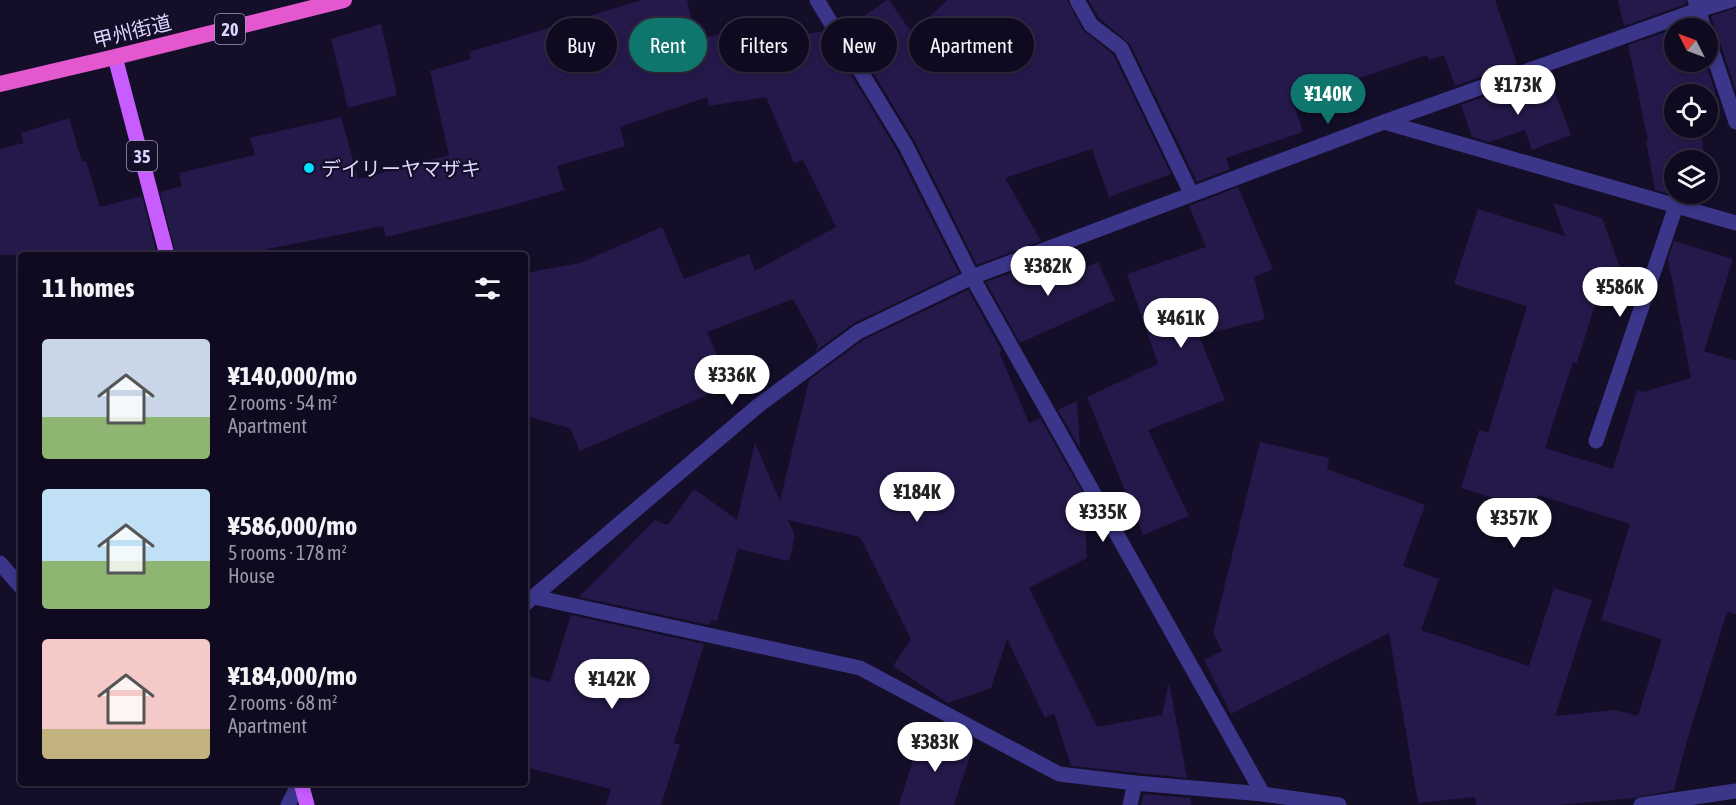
<!DOCTYPE html>
<html lang="en">
<head>
<meta charset="utf-8">
<style>
	body { margin:0; font-family:"Asap Condensed","Noto Sans JP",sans-serif; background:#181328; color:#f1f3f6; height:100vh; display:flex; flex-direction:column; font-size:22px; white-space:nowrap }
	* { box-sizing:border-box; margin:0 }
	p { font-size:20px; color:#9b9aa4 }
	.icon { flex:none; width:33px; height:33px; fill:none; stroke:currentColor; stroke-width:2; stroke-linecap:round; stroke-linejoin:round }
	.map { position:relative; flex:1; overflow:hidden }
	.sheet { position:absolute; left:18px; top:252px; width:510px; height:534px; display:flex; flex-direction:column; background:#0f0a1f; border-radius:6px; box-shadow:0 3px 9px #0003,0 0 0 2px #2f2b3d }
	.sheet>* { flex:none }
	.top-card { position:absolute; left:546px; top:18px; width:570px; height:54px; display:flex; gap:12px }
	.needle { width:39px; rotate:312deg }
	.controls { position:absolute; left:1664px; top:18px; display:grid; gap:12px }
	.controls a { display:grid; place-items:center; width:54px; height:54px; border-radius:50%; background:#0f0a1f; box-shadow:0 3px 9px #0003,0 0 0 2px #2f2b3d; font-size:30px }
	.price { position:absolute; translate:-50% -51px; padding:0 14px; border-radius:21px; background:#fff; color:#222; font-size:20px; line-height:39px; filter:drop-shadow(0 2px 3px #0008) }
	.price::after { content:''; position:absolute; left:50%; top:36px; width:18px; height:14px; margin-left:-9px; background:inherit; clip-path:polygon(0 0,100% 0,50% 100%) }
	.price.current { background:#0f766e; color:#fff }
	ul { padding:0; list-style:none }
	li { display:flex; align-items:center; gap:18px; height:150px; padding:0 24px }
	li span { display:grid; place-items:center; flex:none; width:168px; height:120px; border-radius:6px; color:#555 }
	li>.icon { margin-inline-start:auto }
	span .icon { width:72px; height:72px; fill:#fffc; stroke-width:1 }
	li b { font-size:26px }
	h2 { display:flex; justify-content:space-between; align-items:center; height:72px; padding:0 24px; font-size:26px }
	.pill { padding:0 21px; border-radius:27px; background:#0f0a1f; box-shadow:0 3px 9px #0003,0 0 0 2px #2f2b3d; font-size:21px; line-height:54px }
	.pill.current { background:#0f766e; color:#fff }
	.map>svg:first-child { display:block }
	.building { fill:#25194b }
	.lines { fill:none; stroke-linecap:round; stroke-linejoin:round }
	.service { stroke:#3c368b; stroke-width:15 }
	.minor { stroke:#3c368b; stroke-width:15 }
	.primary { stroke:#c75dff; stroke-width:15 }
	.trunk { stroke:#e357cf; stroke-width:16 }
	.poi-dot { fill:#02deff; stroke:#140e29; stroke-width:2 }
	.labels { text-anchor:middle; dominant-baseline:central; stroke-width:4.5; stroke-linejoin:round; paint-order:stroke }
	.shield { fill:#140e29; stroke:#a09abf; stroke-width:1.5 }
	.shield-label { font-size:18px; font-weight:bold; fill:#dcd6ff }
	.street-label { font-size:20px; fill:#dcd6ff; stroke:#140e29 }
	.poi-label { font-size:20px; fill:#dcd6ff; stroke:#140e29; text-anchor:start }
</style>
</head>
<body>
<div class="map">
<svg width="1736" height="805" viewBox="0 0 1736 805">
	<rect width="100%" height="100%" fill="#140e29"/>
	<g class="building">
		<path d="M642 0H687L696 38 769 27 771 40 825 31 897 151 959 273 854 323 816 351 818 345 793 299 707 332 730 385 580 451 570 428 525 416V273L580 263 662 227 684 279 749 254 755 271 836 227 803 160 794 163 766 97 709 106 707 97 620 127 625 146 557 166 564 190 514 205 386 237 383 226 238 255H176L160 192 182 186 179 173 255 155 250 138 341 117 358 179 449 155 430 71 471 59 469 52Z"/>
		<path d="M887 0H889L911 32 948 0H1067L1083 30 1113 54 1171 174 1109 197 1092 149 1005 178 1041 241 977 265 915 142 846 28Z"/>
		<path d="M1088 0H1495L1517 64 1455 86 1444 55 1429 60 1427 55 1293 101 1303 132 1226 158 1230 169 1197 182 1130 44 1099 18Z"/>
		<path d="M1618 0H1685L1686 4 1624 26Z"/>
		<path d="M1736 8V91L1711 16Z"/>
		<path d="M381 24 397 95 348 108 331 39Z"/>
		<path d="M1674 29V62H1705L1716 94H1674V128H1699L1706 160H1674V193L1670 194 1655 190 1646 141 1648 140 1628 45Z"/>
		<path d="M1551 82 1571 135 1532 150 1525 130 1490 142 1472 137 1461 105 1524 83 1527 91Z"/>
		<path d="M69 118 82 162 86 161 100 207 142 196 157 255H0V149L24 143 21 133Z"/>
		<path d="M1238 187 1273 269 1254 277 1265 319 1199 336 1225 400 1148 430 1189 516 1143 535 1087 397 1158 364 1127 274 1206 247 1189 206Z"/>
		<path d="M1553 203 1602 218 1628 289 1602 281 1577 363 1573 362 1545 448 1613 469 1637 390 1643 392 1691 378 1668 259 1674 241 1733 259 1704 351 1736 361V614L1727 612 1688 737 1674 790 1635 798 1558 805H1476L1475 797 1418 803 1389 633 1231 714 1204 660 1222 651 1213 633 1260 442 1329 458 1327 469 1425 505 1403 566 1439 579 1421 630 1529 666 1554 588 1592 600 1555 716 1616 710 1638 716 1662 639 1601 620 1630 524 1538 495 1533 510 1461 488 1479 430 1488 433 1527 306 1454 284 1478 209 1565 236Z"/>
		<path d="M1051 258 1062 278 1098 262 1115 300 1020 343 986 282Z"/>
		<path d="M968 290 1002 351 999 352 1029 423 1040 418 1083 493 1087 558 1029 588 1097 727 1162 715 1169 682 1187 778 1071 766 1054 713 1045 718 1007 639 991 688 948 703 893 666 911 639 860 537 788 520 795 536 789 561 738 549 717 621 711 620 710 625 579 597 655 520 668 525 694 489 737 520 755 443 780 501 809 380 863 340Z"/>
		<path d="M1077 401 1080 448 1058 410Z"/>
		<path d="M571 615 704 644 674 743 680 745 661 805H606L611 789 525 767V675L550 682Z"/>
		<path d="M921 734 972 750 954 805H899Z"/>
		<path d="M1144 794 1190 798 1191 805H1141Z"/>
	</g>
	<g class="lines">
		<g class="service">
			<path d="M1077 0 1091 25 1121 48 1191 193"/>
			<path d="M1384 122 1736 223"/>
			<path d="M534 597 860 668 1059 774 1135 783"/>
		</g>
		<g class="minor">
			<path d="M817 0 906 146 972 277 1263 794"/>
			<path d="M1695 0 1704 28"/>
			<path d="M1707 36 1736 122"/>
			<path d="M1596 441 1676 206"/>
			<path d="M0 563 21 587"/>
			<path d="M525 604 759 405 858 332 972 277 1384 122 1698 10 1731 0"/>
			<path d="M288 805 299 783"/>
			<path d="M1130 805 1135 783 1263 794 1339 805"/>
			<path d="M1641 805 1736 791"/>
		</g>
		<g class="primary">
			<path d="M115 57 167 255"/>
			<path d="M301 783 307 805"/>
		</g>
		<path class="trunk" d="M0 84 115 57 344 0"/>
	</g>
	<circle class="poi-dot" cx="309" cy="168" r="6"/>
	<g class="labels">
		<g class="shield">
			<rect x="215" y="14" width="30" height="30" rx="4.5"/>
			<rect x="127" y="141" width="30" height="30" rx="4.5"/>
		</g>
		<g class="shield-label">
			<text x="230" y="29">20</text>
			<text x="142" y="156">35</text>
		</g>
		<g class="street-label">
			<text transform="translate(132 31) rotate(-14)">甲州街道</text>
		</g>
		<g class="poi-label">
			<text x="321" y="168">デイリーヤマザキ</text>
		</g>
	</g>
</svg>
<div class="controls">
<a><svg class="needle" viewBox="-14 -14 28 28"><path d="M0-13l5 13h-10z" fill="#e53935"/><path d="M0 13l5-13h-10z" fill="#9b9aa4"/></svg></a>
<a><svg class="icon" aria-label="locate" viewBox="0 0 24 24"><circle cx="12" cy="12" r="6"/><path d="M12 2v4M12 18v4M2 12h4M18 12h4"/></svg></a>
<a><svg class="icon" aria-label="layers" viewBox="0 0 24 24"><path d="M12 4l9 5-9 5-9-5zM3 14l9 5 9-5"/></svg></a>
</div>
<b class="price" style="left:1518px;top:116px">¥173K</b>
<b class="price current" style="left:1328px;top:125px">¥140K</b>
<b class="price" style="left:1048px;top:297px">¥382K</b>
<b class="price" style="left:1620px;top:318px">¥586K</b>
<b class="price" style="left:1181px;top:349px">¥461K</b>
<b class="price" style="left:732px;top:406px">¥336K</b>
<b class="price" style="left:917px;top:523px">¥184K</b>
<b class="price" style="left:1103px;top:543px">¥335K</b>
<b class="price" style="left:1514px;top:549px">¥357K</b>
<b class="price" style="left:612px;top:710px">¥142K</b>
<b class="price" style="left:935px;top:773px">¥383K</b>
<div class="top-card">
<a class="pill">Buy</a>
<a class="pill current">Rent</a>
<a class="pill">Filters</a>
<a class="pill">New</a>
<a class="pill">Apartment</a>
</div>
<section class="sheet">
<h2>11 homes<svg class="icon" aria-label="filters" viewBox="0 0 24 24"><path d="M4 7h16M4 17h16"/><circle cx="9" cy="7" r="2"/><circle cx="15" cy="17" r="2"/></svg></h2>
<ul>
<li><span style="background:linear-gradient(#c9d6e8 65%,#8fb573 0)"><svg class="icon" aria-label="home" viewBox="0 0 24 24"><path d="M3 11l9-7 9 7M6 9v11h12V9"/></svg></span><div><b>¥140,000/mo</b><p>2 rooms · 54 m²</p><p>Apartment</p></div></li>
<li><span style="background:linear-gradient(#bfe0f5 60%,#8fb573 0)"><svg class="icon" aria-label="home" viewBox="0 0 24 24"><path d="M3 11l9-7 9 7M6 9v11h12V9"/></svg></span><div><b>¥586,000/mo</b><p>5 rooms · 178 m²</p><p>House</p></div></li>
<li><span style="background:linear-gradient(#f6c9c9 75%,#c2b280 0)"><svg class="icon" aria-label="home" viewBox="0 0 24 24"><path d="M3 11l9-7 9 7M6 9v11h12V9"/></svg></span><div><b>¥184,000/mo</b><p>2 rooms · 68 m²</p><p>Apartment</p></div></li>
</ul>
</section>
</div>
</body>
</html>
